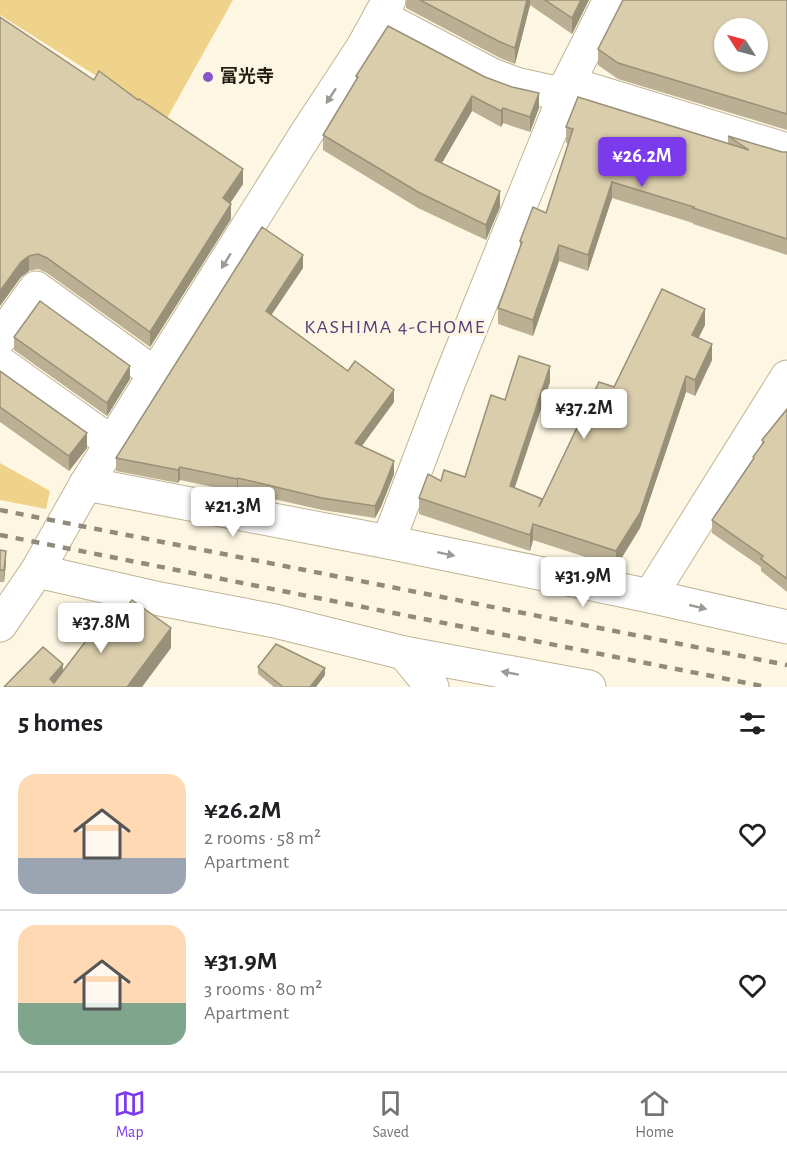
<!DOCTYPE html>
<html lang="en">
<head>
<meta charset="utf-8">
<style>
	body { margin:0; font-family:"Alegreya Sans","Noto Sans JP",sans-serif; background:#f2f2f2; color:#202124; height:100vh; display:flex; flex-direction:column; font-size:22px; white-space:nowrap }
	* { box-sizing:border-box; margin:0 }
	p { font-size:20px; color:#757577 }
	.icon { flex:none; width:33px; height:33px; fill:none; stroke:currentColor; stroke-width:2; stroke-linecap:round; stroke-linejoin:round }
	.map { position:relative; height:687px; overflow:hidden }
	.details { display:flex; flex-direction:column; background:#fff; flex:1 }
	.details>* { flex:none }
	.needle { width:39px; rotate:306deg }
	.buttons { position:absolute; left:714px; top:18px; display:grid; gap:12px }
	.buttons a { display:grid; place-items:center; width:54px; height:54px; border-radius:50%; background:#fff; box-shadow:0 2px 4px #0004; font-size:30px }
	.price { position:absolute; translate:-50% -51px; padding:0 14px; border-radius:6px; background:#fff; color:#222; font-size:20px; line-height:39px; filter:drop-shadow(0 2px 3px #0008) }
	.price::after { content:''; position:absolute; left:50%; top:36px; width:18px; height:14px; margin-left:-9px; background:inherit; clip-path:polygon(0 0,100% 0,50% 100%) }
	.price.current { background:#7c3aed; color:#fff }
	ul { padding:0; list-style:none }
	li { display:flex; align-items:center; gap:18px; height:150px; padding:0 18px }
	li+li { border-top:2px solid #e0e0e0 }
	li span { display:grid; place-items:center; flex:none; width:168px; height:120px; border-radius:18px; color:#555 }
	li>.icon { margin-inline-start:auto }
	span .icon { width:72px; height:72px; fill:#fffc; stroke-width:1 }
	li b { font-size:26px }
	h2 { display:flex; justify-content:space-between; align-items:center; height:72px; padding:0 18px; font-size:26px }
	.tab-bar { display:flex; justify-content:space-around; align-items:center; height:84px; border-top:2px solid #e0e0e0; background:#fff; font-size:16px; color:#757577 }
	.tab-bar a { display:grid; justify-items:center; gap:3px }
	.tab-bar .current { color:#7c3aed }
	.map>svg:first-child { display:block }
	.green { fill:#efd38a }
	.lines { fill:none; stroke-linecap:round; stroke-linejoin:round }
	.minor-casing { stroke:#c1b495; stroke-width:35 }
	.minor { stroke:#fff; stroke-width:33 }
	.rail { stroke:#908b7b; stroke-width:4.5; stroke-dasharray:8 8; stroke-linecap:butt }
	.wall { fill:#bbb094 }
	.shaded-wall { fill:#989078 }
	.building { fill:#d9cdac; stroke:#989078; stroke-width:1.5; fill-rule:evenodd }
	.oneway { fill:#9c9a94 }
	.poi-dot { fill:#8755ce; stroke:#fdf6e2; stroke-width:2 }
	.labels { text-anchor:middle; dominant-baseline:central; stroke-width:6; stroke-linejoin:round; paint-order:stroke }
	.poi-label { font-size:18px; font-weight:bold; fill:#221e12; stroke:#fdf6e2; text-anchor:start }
	.neighbourhood-label { font-size:20px; letter-spacing:1.5px; fill:#553e7b; stroke:#fdf6e2 }
</style>
</head>
<body>
<div class="map">
<svg width="787" height="687" viewBox="0 0 787 687">
	<rect width="100%" height="100%" fill="#fdf6e2"/>
	<g class="green">
		<path d="M0 0H233L166 120 0 15Z"/>
		<path d="M0 463 50 491 46 509 0 500Z"/>
	</g>
	<g class="lines">
		<g class="minor-casing">
			<g id="minor">
				<path d="M380 16 492 75 516 84 565 95"/>
				<path d="M568 83 787 150"/>
				<path d="M0 338 36 288 155 374"/>
				<path d="M0 363 112 443"/>
				<path d="M86 484 388 542 650 596 787 627"/>
				<path d="M388 542 450 379 565 95 568 83 610 0"/>
				<path d="M37 571 160 599 275 621 404 653 589 687"/>
				<path d="M650 596 787 377"/>
				<path d="M0 625 37 571 86 484 306 134 363 47 389 0"/>
				<path d="M404 653 432 687"/>
			</g>
		</g>
		<use href="#minor" class="minor"/>
		<g class="rail">
			<path d="M0 510 787 665"/>
			<path d="M0 535 767 687"/>
		</g>
	</g>
	<g class="wall">
		<path d="M406 0H589L572 34 530 5 515 64 500 58 406 8Z"/>
		<path d="M787 0V130L618 79 598 65V49Z"/>
		<path d="M0 17 243 184 230 203 231 219 150 347 47 273 38 269 29 271 21 277 0 306Z"/>
		<path d="M388 26 539 108 530 132 503 123 501 127 472 111 442 163 500 207 486 240 418 208 323 150V135L356 80V76Z"/>
		<path d="M566 127 728 144V136L782 152H787V255L693 224V223L612 198 588 271 559 261 533 336 498 324V308L520 247V241L546 213 569 144 566 143Z"/>
		<path d="M303 268 271 315 348 371 394 402 362 446 394 474 381 507 375 518 322 510 238 491 237 492 180 480 178 483 116 471V458Z"/>
		<path d="M705 325 698 338 712 360 695 396 686 392 640 528 616 567 533 540 530 551 419 514V498L441 481 465 477 505 400 550 382 514 488 542 502 614 387Z"/>
		<path d="M14 337 130 379 107 416 14 350Z"/>
		<path d="M0 371 87 448 69 471 0 422Z"/>
		<path d="M787 409V592L761 571V567L712 533V520L753 460V457L762 445V440Z"/>
		<path d="M0 550 6 563 4 582H0Z"/>
		<path d="M258 667 325 675 316 687H274L258 674Z"/>
	</g>
	<g class="shaded-wall">
		<path d="M527 0H530V5L515 64V48Z"/>
		<path d="M581 0H589L572 34V18Z"/>
		<path d="M539 93V108L530 132V117Z"/>
		<path d="M472 96V111L435 175V160Z"/>
		<path d="M503 108V123L501 127V111Z"/>
		<path d="M243 169V184L223 214V198Z"/>
		<path d="M612 182V198L588 271V255Z"/>
		<path d="M500 191V207L486 240V225Z"/>
		<path d="M231 204V219L150 347V332Z"/>
		<path d="M559 245V261L533 336V320Z"/>
		<path d="M303 255V268L266 323V311Z"/>
		<path d="M29 256V271L21 277 0 306V291L21 262Z"/>
		<path d="M705 309V325L692 351V335Z"/>
		<path d="M712 344V360L695 396V380Z"/>
		<path d="M130 366V379L107 416V403Z"/>
		<path d="M550 366V382L510 502V486Z"/>
		<path d="M686 376V392L640 528 616 567V551Z"/>
		<path d="M394 390V402L355 455V443Z"/>
		<path d="M87 433V448L69 471V456Z"/>
		<path d="M394 461V474L381 507 375 518V506Z"/>
		<path d="M180 467V480L178 483V470Z"/>
		<path d="M238 478V491L237 492V479Z"/>
		<path d="M533 524V540L530 551V535Z"/>
		<path d="M6 551V563L4 582V570Z"/>
		<path d="M171 628V648L142 687H127Z"/>
		<path d="M63 664V684L50 687V679Z"/>
		<path d="M325 668V675L316 687H310Z"/>
	</g>
	<g class="building">
		<path d="M420 0H527L515 48 500 42Z"/>
		<path d="M545 0H581L572 18Z"/>
		<path d="M623 0H787V114L618 63 598 49ZM724 28H758V62H724Z"/>
		<path d="M0 17 94 80 99 71 138 100 139 99 243 169 223 198 231 204 150 332 47 258 38 254 29 256 21 262 0 291Z"/>
		<path d="M388 26 485 77 512 87 539 93 530 117 503 108 501 111 472 96 435 160 500 191 486 225 418 192 323 135 358 77 356 76Z"/>
		<path d="M578 97 749 150 728 136 782 152H787V239L693 208 694 207 612 182 588 255 559 245 533 320 498 308 522 242 520 241 533 207 546 213 573 129 566 127Z"/>
		<path d="M262 227 303 255 266 311 348 371 355 361 394 390 355 443 394 461 381 494 375 506 322 498 238 478 237 479 180 467 178 470 116 458Z"/>
		<path d="M662 289 705 309 692 335 712 344 695 380 686 376 640 513 616 551 533 524 530 535 419 498 428 474 441 481 444 470 465 477 491 395 505 400 519 356 550 366 510 486 542 499 539 507 599 382 614 387Z"/>
		<path d="M40 301 130 366 107 403 14 337Z"/>
		<path d="M0 371 87 433 69 456 0 407Z"/>
		<path d="M787 409V579L761 559 763 556 712 520 754 458 753 457 764 442 762 440Z"/>
		<path d="M0 550 6 551 4 570H0Z"/>
		<path d="M132 600 171 628 127 687H4L43 647 63 664 50 679 54 683 110 609 119 617Z"/>
		<path d="M276 644 325 668 310 687H283L258 667Z"/>
	</g>
	<defs><path id="oneway-solid" d="M-6-.8H1V-3.2L6.5 0L1 3.2V.8H-6Z" transform="scale(1.5)"/></defs>
	<g class="oneway">
		<use href="#oneway-solid" transform="translate(331 96) rotate(123)"/>
		<use href="#oneway-solid" transform="translate(226 261) rotate(122)"/>
		<use href="#oneway-solid" transform="translate(446 554) rotate(12)"/>
		<use href="#oneway-solid" transform="translate(698 607) rotate(13)"/>
		<use href="#oneway-solid" transform="translate(510 673) rotate(-170)"/>
	</g>
	<circle class="poi-dot" cx="208" cy="77" r="6"/>
	<g class="labels">
		<g class="poi-label">
			<text x="220" y="77">富光寺</text>
		</g>
		<g class="neighbourhood-label">
			<text x="395" y="327">KASHIMA 4-CHOME</text>
		</g>
	</g>
</svg>
<div class="buttons">
<a><svg class="needle" viewBox="-14 -14 28 28"><path d="M0-13l5 13h-10z" fill="#e53935"/><path d="M0 13l5-13h-10z" fill="#757577"/></svg></a>
</div>
<b class="price current" style="left:642px;top:188px">¥26.2M</b>
<b class="price" style="left:584px;top:440px">¥37.2M</b>
<b class="price" style="left:233px;top:538px">¥21.3M</b>
<b class="price" style="left:583px;top:608px">¥31.9M</b>
<b class="price" style="left:101px;top:654px">¥37.8M</b>
</div>
<section class="details">
<h2>5 homes<svg class="icon" aria-label="filters" viewBox="0 0 24 24"><path d="M4 7h16M4 17h16"/><circle cx="9" cy="7" r="2"/><circle cx="15" cy="17" r="2"/></svg></h2>
<ul>
<li><span style="background:linear-gradient(#ffd9b3 70%,#9aa5b1 0)"><svg class="icon" aria-label="home" viewBox="0 0 24 24"><path d="M3 11l9-7 9 7M6 9v11h12V9"/></svg></span><div><b>¥26.2M</b><p>2 rooms · 58 m²</p><p>Apartment</p></div><svg class="icon" aria-label="heart" viewBox="0 0 24 24"><path d="M12 20l-8-8c-3-5 5-10 8-4 3-6 11-1 8 4z"/></svg></li>
<li><span style="background:linear-gradient(#ffd9b3 65%,#7fa58c 0)"><svg class="icon" aria-label="home" viewBox="0 0 24 24"><path d="M3 11l9-7 9 7M6 9v11h12V9"/></svg></span><div><b>¥31.9M</b><p>3 rooms · 80 m²</p><p>Apartment</p></div><svg class="icon" aria-label="heart" viewBox="0 0 24 24"><path d="M12 20l-8-8c-3-5 5-10 8-4 3-6 11-1 8 4z"/></svg></li>
</ul>
</section>
<nav class="tab-bar">
<a class="current"><svg class="icon" aria-label="map" viewBox="0 0 24 24"><path d="M3 6l6-2 6 2 6-2v14l-6 2-6-2-6 2zM9 4v14M15 6v14"/></svg>Map</a>
<a><svg class="icon" aria-label="saved" viewBox="0 0 24 24"><path d="M7 4h10v16l-5-4-5 4z"/></svg>Saved</a>
<a><svg class="icon" aria-label="home" viewBox="0 0 24 24"><path d="M3 11l9-7 9 7M6 9v11h12V9"/></svg>Home</a>
</nav>
</body>
</html>
